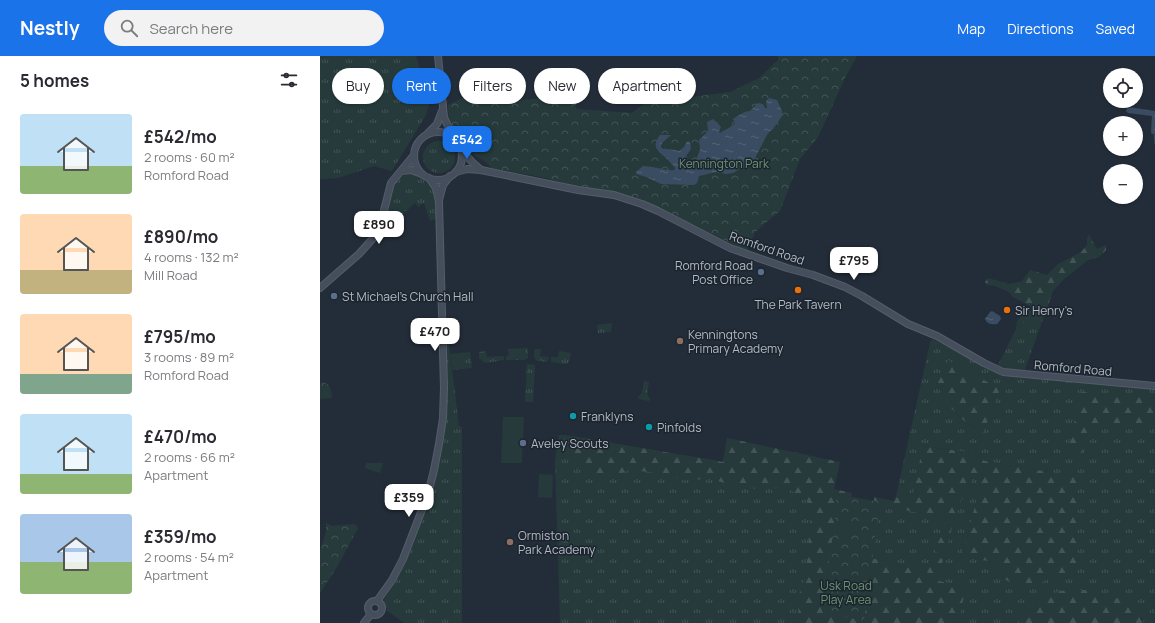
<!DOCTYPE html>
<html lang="en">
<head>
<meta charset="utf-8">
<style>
	body { margin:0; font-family:Manrope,sans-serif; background:#f2f2f3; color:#2b2b33; height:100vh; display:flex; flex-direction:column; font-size:15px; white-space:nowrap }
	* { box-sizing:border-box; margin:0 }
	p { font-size:13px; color:#7c7c81 }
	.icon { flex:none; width:22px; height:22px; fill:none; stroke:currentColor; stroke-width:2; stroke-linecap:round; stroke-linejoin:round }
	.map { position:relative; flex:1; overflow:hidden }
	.drawer { display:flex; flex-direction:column; background:#fff; width:320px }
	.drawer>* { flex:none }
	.top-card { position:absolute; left:12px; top:12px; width:380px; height:36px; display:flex; gap:8px }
	.buttons { position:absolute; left:783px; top:12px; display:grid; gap:8px }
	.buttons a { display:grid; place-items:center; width:40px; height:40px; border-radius:50%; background:#fff; box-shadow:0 1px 3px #0004; font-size:20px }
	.price { position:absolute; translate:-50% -34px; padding:0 9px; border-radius:8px; background:#fff; color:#222; font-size:13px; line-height:26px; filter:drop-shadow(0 1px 2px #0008) }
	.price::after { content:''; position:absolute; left:50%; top:24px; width:12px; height:9px; margin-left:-6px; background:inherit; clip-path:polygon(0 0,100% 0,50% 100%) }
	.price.on { background:#1a73e8; color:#fff }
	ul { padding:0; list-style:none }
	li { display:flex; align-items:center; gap:12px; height:100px; padding:0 20px }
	li span { display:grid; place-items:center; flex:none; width:112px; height:80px; border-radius:4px; color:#555 }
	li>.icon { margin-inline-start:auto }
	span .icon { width:48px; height:48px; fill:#fffc; stroke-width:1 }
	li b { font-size:17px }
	h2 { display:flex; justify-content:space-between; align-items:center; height:48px; padding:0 20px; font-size:17px }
	.chip { padding:0 14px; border-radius:18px; background:#fff; box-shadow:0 1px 3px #0004; font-size:14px; line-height:36px }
	.chip.on { background:#1a73e8; color:#fff }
	header { display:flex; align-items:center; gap:24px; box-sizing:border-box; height:56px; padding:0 20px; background:#1a73e8; color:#fff }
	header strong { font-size:19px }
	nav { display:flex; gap:22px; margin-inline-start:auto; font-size:14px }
	.search { width:280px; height:36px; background:#f2f2f3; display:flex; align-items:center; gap:10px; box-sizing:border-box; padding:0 14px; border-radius:22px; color:#7c7c81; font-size:15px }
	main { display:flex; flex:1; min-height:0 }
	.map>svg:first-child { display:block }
	.grass { fill:url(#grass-tufts); fill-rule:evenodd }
	.forest { fill:url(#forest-firs) }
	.park { fill:url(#park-crowns) }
	.pitch { fill:#263a3b }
	.water { fill:url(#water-ripples) }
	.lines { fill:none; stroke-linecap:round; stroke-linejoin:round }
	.stream { stroke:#394c61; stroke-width:1 }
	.secondary-casing { stroke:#555d67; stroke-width:8 }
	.secondary { stroke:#454e5c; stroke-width:6 }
	.service-dot { fill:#5c6f8a; stroke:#1c242e; stroke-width:1.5 }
	.food-dot { fill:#e8710a; stroke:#1c242e; stroke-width:1.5 }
	.education-dot { fill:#8d6e63; stroke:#1c242e; stroke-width:1.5 }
	.culture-dot { fill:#0f9aa8; stroke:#1c242e; stroke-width:1.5 }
	.labels { text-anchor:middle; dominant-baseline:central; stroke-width:3; stroke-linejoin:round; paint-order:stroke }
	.park-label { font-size:12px; fill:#6a9572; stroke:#1c242e }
	.street-label { font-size:12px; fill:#b2bac5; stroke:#1c242e }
	.poi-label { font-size:12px; fill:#b2bac5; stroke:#1c242e; text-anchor:start }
</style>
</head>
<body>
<header>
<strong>Nestly</strong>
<div class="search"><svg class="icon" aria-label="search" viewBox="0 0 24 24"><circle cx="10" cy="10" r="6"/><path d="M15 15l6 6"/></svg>Search here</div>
<nav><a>Map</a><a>Directions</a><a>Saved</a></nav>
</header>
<main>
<section class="drawer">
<h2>5 homes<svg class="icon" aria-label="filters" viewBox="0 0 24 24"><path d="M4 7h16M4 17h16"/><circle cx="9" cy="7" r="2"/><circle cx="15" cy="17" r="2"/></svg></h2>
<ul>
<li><span style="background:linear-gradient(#bfe0f5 65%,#8fb573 0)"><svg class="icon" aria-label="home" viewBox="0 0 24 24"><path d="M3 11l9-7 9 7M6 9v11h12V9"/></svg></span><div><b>£542/mo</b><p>2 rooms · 60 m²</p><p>Romford Road</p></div></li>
<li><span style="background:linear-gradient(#ffd9b3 70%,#c2b280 0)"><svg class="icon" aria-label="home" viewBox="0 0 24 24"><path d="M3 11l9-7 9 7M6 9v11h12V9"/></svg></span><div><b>£890/mo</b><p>4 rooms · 132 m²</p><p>Mill Road</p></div></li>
<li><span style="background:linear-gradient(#ffd9b3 75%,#7fa58c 0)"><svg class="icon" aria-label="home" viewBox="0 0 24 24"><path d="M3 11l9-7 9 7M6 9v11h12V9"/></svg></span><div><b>£795/mo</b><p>3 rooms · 89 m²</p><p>Romford Road</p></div></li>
<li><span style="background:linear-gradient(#bfe0f5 75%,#8fb573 0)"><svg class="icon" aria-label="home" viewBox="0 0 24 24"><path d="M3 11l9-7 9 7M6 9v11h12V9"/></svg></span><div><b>£470/mo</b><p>2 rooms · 66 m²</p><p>Apartment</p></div></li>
<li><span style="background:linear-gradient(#a9c7e8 60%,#8fb573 0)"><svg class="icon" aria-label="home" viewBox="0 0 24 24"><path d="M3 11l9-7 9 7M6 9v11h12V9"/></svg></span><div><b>£359/mo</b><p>2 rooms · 54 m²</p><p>Apartment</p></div></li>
</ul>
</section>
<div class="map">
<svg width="835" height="567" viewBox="0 0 835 567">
	<defs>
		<pattern id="grass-tufts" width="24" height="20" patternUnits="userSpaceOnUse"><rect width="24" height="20" fill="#263a3b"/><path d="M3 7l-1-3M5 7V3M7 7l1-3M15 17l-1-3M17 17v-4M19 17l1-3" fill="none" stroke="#435456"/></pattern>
		<pattern id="forest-firs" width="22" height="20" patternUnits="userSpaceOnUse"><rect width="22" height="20" fill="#263a3b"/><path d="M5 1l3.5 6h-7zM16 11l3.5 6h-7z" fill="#435456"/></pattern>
		<pattern id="park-crowns" width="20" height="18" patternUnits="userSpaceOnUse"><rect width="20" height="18" fill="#263a3b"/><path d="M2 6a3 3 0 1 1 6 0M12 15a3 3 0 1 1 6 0" fill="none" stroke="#435456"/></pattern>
		<pattern id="water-ripples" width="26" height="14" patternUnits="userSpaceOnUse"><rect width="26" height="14" fill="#394c61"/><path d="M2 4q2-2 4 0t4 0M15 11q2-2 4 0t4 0" fill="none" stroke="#536476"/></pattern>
	</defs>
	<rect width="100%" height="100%" fill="#232d39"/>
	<g class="grass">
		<path d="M0 0H96L101 17 115 26 106 59 72 115 54 110 18 122 0 123Z"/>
		<circle cx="119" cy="101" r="16"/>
		<path d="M94 118 102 123 113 132 117 162 110 165 104 147 98 151 95 147 73 167H70L65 164 76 125 85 119Z"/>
		<path d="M720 250 727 252 703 319 835 330V567H824L822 562 721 541 696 561 700 567H638L646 531 619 525 607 517 552 502 560 446 589 455 626 460 615 496 625 497 637 453 653 422 660 424 658 438 642 500 689 509 707 534 731 521 735 417 665 405 653 397 604 390 591 448 576 440 610 287 612 283 632 293 634 290 676 313 696 273ZM617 329 680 333 663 376C639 365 629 352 617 329Z"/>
		<path d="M126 264 139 370 142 371V567H84L68 555 65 550 64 544 76 525 91 494 115 426 125 375 127 338Z"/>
		<path d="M292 267 291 276 278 277 277 269Z"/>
		<path d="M208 292V302L205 304H186V300L189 299 188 293Z"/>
		<path d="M214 293H221L220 300 229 301 228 304 226 306 216 304 214 302Z"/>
		<path d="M166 295 167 301 184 300V304L165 307 159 302V296Z"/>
		<path d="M239 295 251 297 249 306 246 308 231 306V301H238Z"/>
		<path d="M150 296 152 312 133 314 130 298Z"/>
		<path d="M207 308 215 309 213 346H205Z"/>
		<path d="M324 325 329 326 327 338 330 343 329 345 319 343 317 342 322 337Z"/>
		<path d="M239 379H245L404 406 514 433 552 567H240L235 405Z"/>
		<path d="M46 407H63L60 417 45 412Z"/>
	</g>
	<g class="forest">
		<path d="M769 179 777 193 786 189V194L779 201 768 204 743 224 733 235 727 252 720 250 696 273 697 265 710 250 693 241 689 236 675 230 666 229 665 226 668 222 689 228 702 225 710 214 727 219 738 208 761 196 767 189V182Z"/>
		<path d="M628 304 680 333 663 377 643 364 627 348 617 329Z"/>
		<path d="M762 336 812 340 835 344V366L809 368 769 367 761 402 746 400Z"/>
		<path d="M250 380 403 406 407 382 520 406 514 433 532 437 531 441 516 438V455L544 565 552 502 607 517 613 500 623 503 619 525 646 531 638 567H473L478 558 480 533 487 519V499L492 450 482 441 466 432 437 433 416 430 390 423 364 424 339 417 310 414 278 425 255 410 247 394Z"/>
		<path d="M603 390 653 397 665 405 758 421 756 518 731 521 707 535 682 522 688 509 642 500 658 438 660 424 653 422 637 453 625 497 615 496 626 460 589 455 554 445V441L574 445 576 440 591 447Z"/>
		<path d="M745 534H768L804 544 814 553 824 567H700L695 561 721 541Z"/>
	</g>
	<g class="park">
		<path d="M458 0H537L526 20 498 81 480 103 460 155 435 176 427 195 339 152 306 139 259 131 217 120 171 112C167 105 162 104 156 100 145 92 135 77 130 65 128 60 128 54 128 49L166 31 175 45 256 41V53L312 57 325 47 410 36 439 22 458 4Z"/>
		<path d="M2 326C11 328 11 334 12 342L0 343V328Z"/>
		<path d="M516 438 560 446 544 565 502 556 516 455Z"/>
		<path d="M6 467 12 470 35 468 38 472 17 511 0 537V495L6 476Z"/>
	</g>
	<g class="pitch">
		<path d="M183 361H204L202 407H181Z"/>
		<path d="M219 418 233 419 232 442 218 441Z"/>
		<path d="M520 456 531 457 529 476 517 474Z"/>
	</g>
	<g class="water">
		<path d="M449 42 457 44 462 55V60L453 73 448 77 435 102 428 110 420 113 413 117 406 118 396 116 379 120 377 127 374 129 341 128 326 121 316 118V116L323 110C334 110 344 115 355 114V112C353 110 351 107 349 105 341 96 329 93 340 79H351L342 87 341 91 344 94 351 93 359 95 364 91 367 85 370 86 371 93 366 100 371 111 375 106 380 94 379 84 388 75 387 66 393 63 401 71 399 75 400 77C403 75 413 70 415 67L413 63C418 60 424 55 430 55L438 47 443 48 445 52H447L446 45Z"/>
		<path d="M808 51 835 55V78H832L831 76 832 60 808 57 806 55Z"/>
		<path d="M672 255 680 260 681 263 677 268C673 269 667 268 665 263L670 256Z"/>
	</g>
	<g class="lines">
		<path class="stream" d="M834 78 835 88"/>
		<g class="secondary-casing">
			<g id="secondary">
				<path d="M118 0 124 61 126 66 134 81"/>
				<circle cx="118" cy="100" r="24"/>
				<path d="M107 78 117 68 122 55"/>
				<path d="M140 92 153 107 161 114"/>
				<path d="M82 115 91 114 102 118"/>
				<path d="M136 116 147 113 161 114 258 134 294 139 322 148 338 155 410 192 467 212 493 219 525 231 542 240 588 268 617 280 664 307 683 316 835 330"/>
				<path d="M119 144 123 129 130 120"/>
				<path d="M0 232 39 198 56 179 61 166 71 127 94 99"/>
				<path d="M57 545 72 524 83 503 108 438 114 414 119 388 123 362 124 332 119 146 116 132 109 122"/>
				<circle cx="55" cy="552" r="7"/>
				<path d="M44 567 51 558"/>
			</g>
		</g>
		<use href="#secondary" class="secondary"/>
	</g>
	<g class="service-dot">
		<circle cx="441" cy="216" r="4"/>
		<circle cx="14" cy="240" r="4"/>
		<circle cx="203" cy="387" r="4"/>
	</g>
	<g class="food-dot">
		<circle cx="478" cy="234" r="4"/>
		<circle cx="687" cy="254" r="4"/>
	</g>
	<g class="education-dot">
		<circle cx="360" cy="285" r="4"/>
		<circle cx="190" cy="486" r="4"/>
	</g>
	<g class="culture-dot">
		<circle cx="253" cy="360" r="4"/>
		<circle cx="329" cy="371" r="4"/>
	</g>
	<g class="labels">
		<g class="park-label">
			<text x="404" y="107">Kennington Park</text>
			<text x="526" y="529">Usk Road<tspan x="526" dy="14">Play Area</tspan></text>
		</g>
		<g class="street-label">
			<text transform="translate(447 192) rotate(19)">Romford Road</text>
			<text transform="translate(753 312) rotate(5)">Romford Road</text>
		</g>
		<g class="poi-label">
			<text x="433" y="209" text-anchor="end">Romford Road<tspan x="433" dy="14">Post Office</tspan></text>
			<text x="22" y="240">St Michael's Church Hall</text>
			<text x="478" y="248" text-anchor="middle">The Park Tavern</text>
			<text x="695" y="254">Sir Henry's</text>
			<text x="368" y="278">Kenningtons<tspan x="368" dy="14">Primary Academy</tspan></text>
			<text x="261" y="360">Franklyns</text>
			<text x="337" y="371">Pinfolds</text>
			<text x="211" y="387">Aveley Scouts</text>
			<text x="198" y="479">Ormiston<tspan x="198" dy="14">Park Academy</tspan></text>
		</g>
	</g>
</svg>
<div class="buttons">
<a><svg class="icon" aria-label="locate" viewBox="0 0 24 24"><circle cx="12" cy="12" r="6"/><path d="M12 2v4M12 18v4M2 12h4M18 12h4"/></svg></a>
<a>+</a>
<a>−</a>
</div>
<b class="price on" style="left:147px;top:104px">£542</b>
<b class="price" style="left:59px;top:189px">£890</b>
<b class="price" style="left:534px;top:225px">£795</b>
<b class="price" style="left:115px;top:296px">£470</b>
<b class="price" style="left:89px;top:462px">£359</b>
<div class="top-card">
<a class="chip">Buy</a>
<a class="chip on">Rent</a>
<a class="chip">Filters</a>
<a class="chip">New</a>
<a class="chip">Apartment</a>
</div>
</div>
</main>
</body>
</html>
